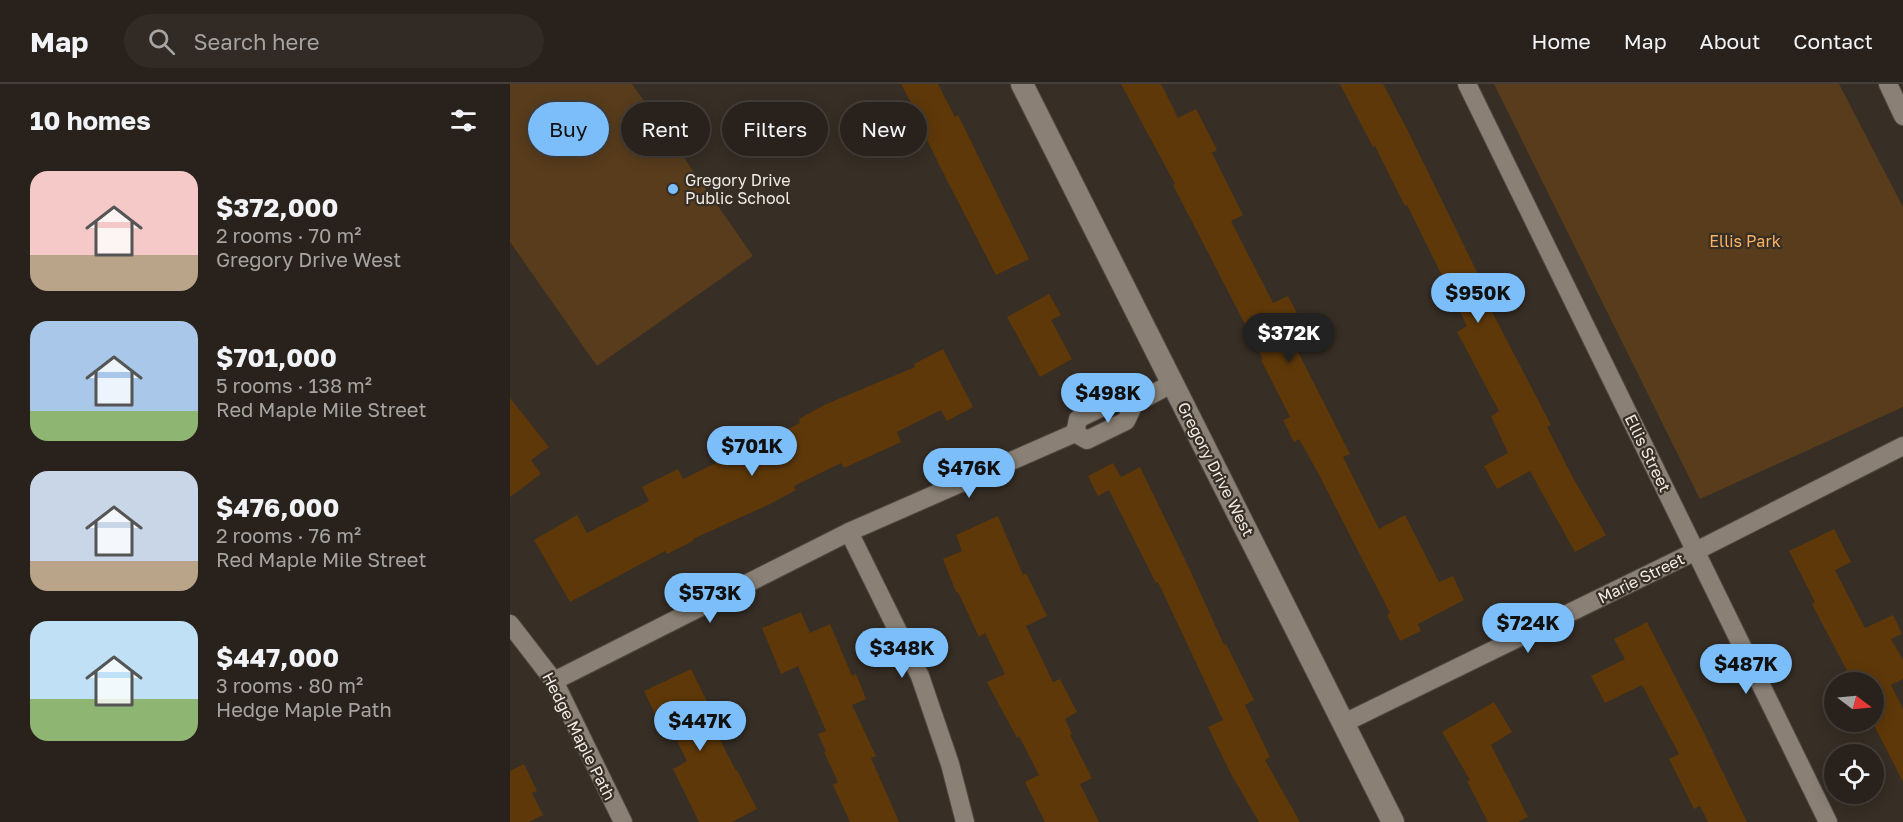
<!DOCTYPE html>
<html lang="en">
<head>
<meta charset="utf-8">
<style>
	body { margin:0; font-family:"Golos Text",sans-serif; background:#312a25; color:#f1f3f6; height:100vh; display:flex; flex-direction:column; font-size:22px; white-space:nowrap }
	* { box-sizing:border-box; margin:0 }
	p { font-size:20px; color:#a5a4a3 }
	.icon { flex:none; width:33px; height:33px; fill:none; stroke:currentColor; stroke-width:2; stroke-linecap:round; stroke-linejoin:round }
	.map { position:relative; flex:1; overflow:hidden }
	.side { display:flex; flex-direction:column; background:#29221c; width:510px }
	.side>* { flex:none }
	.guide { position:absolute; left:18px; top:18px; width:570px; height:54px; display:flex; gap:12px }
	.needle { width:39px; rotate:106deg }
	.buttons { position:absolute; left:1314px; top:588px; display:grid; gap:12px }
	.buttons a { display:grid; place-items:center; width:60px; height:60px; border-radius:50%; background:#29221c; box-shadow:0 3px 15px #0003,0 0 0 2px #453f3b; font-size:30px }
	.price { position:absolute; translate:-50% -51px; padding:0 14px; border-radius:21px; background:#7cbef9; color:#111; font-size:20px; line-height:39px; filter:drop-shadow(0 2px 3px #0008) }
	.price::after { content:''; position:absolute; left:50%; top:36px; width:18px; height:14px; margin-left:-9px; background:inherit; clip-path:polygon(0 0,100% 0,50% 100%) }
	.price.selected { background:#222; color:#fff }
	ul { padding:0; list-style:none }
	li { display:flex; align-items:center; gap:18px; height:150px; padding:0 30px }
	li span { display:grid; place-items:center; flex:none; width:168px; height:120px; border-radius:18px; color:#555 }
	li>.icon { margin-inline-start:auto }
	span .icon { width:72px; height:72px; fill:#fffc; stroke-width:1 }
	li b { font-size:26px }
	h2 { display:flex; justify-content:space-between; align-items:center; height:72px; padding:0 30px; font-size:26px }
	.tag { padding:0 21px; border-radius:27px; background:#29221c; box-shadow:0 3px 15px #0003,0 0 0 2px #453f3b; font-size:21px; line-height:54px }
	.tag.selected { background:#7cbef9; color:#111 }
	header { display:flex; align-items:center; gap:36px; box-sizing:border-box; height:84px; padding:0 30px; background:#29221c; border-bottom:2px solid #453f3b }
	header strong { font-size:28px }
	nav { display:flex; gap:33px; margin-inline-start:auto; font-size:21px }
	.search { width:420px; height:54px; background:#312a25; display:flex; align-items:center; gap:15px; box-sizing:border-box; padding:0 21px; border-radius:33px; color:#a5a4a3; font-size:22px }
	main { display:flex; flex:1; min-height:0 }
	.map>svg:first-child { display:block }
	.green { fill:#583c1c }
	.building { fill:#5e3809 }
	.lines { fill:none; stroke-linecap:round; stroke-linejoin:round }
	.minor-casing { stroke:#514942; stroke-width:20 }
	.tertiary-casing { stroke:#514942; stroke-width:24 }
	.minor { stroke:#8a8075; stroke-width:18 }
	.tertiary { stroke:#8a8075; stroke-width:22 }
	.poi-dot { fill:#7cbef9; stroke:#372e25; stroke-width:2 }
	.labels { text-anchor:middle; dominant-baseline:central; stroke-width:4.5; stroke-linejoin:round; paint-order:stroke }
	.poi-label { font-size:16px; fill:#f2ece6; stroke:#372e25; text-anchor:start }
	.park-label { font-size:16px; fill:#fab162; stroke:#372e25 }
	.street-label { font-size:16px; fill:#f2ece6; stroke:#372e25 }
</style>
</head>
<body>
<header>
<strong>Map</strong>
<div class="search"><svg class="icon" aria-label="search" viewBox="0 0 24 24"><circle cx="10" cy="10" r="6"/><path d="M15 15l6 6"/></svg>Search here</div>
<nav><a>Home</a><a>Map</a><a>About</a><a>Contact</a></nav>
</header>
<main>
<section class="side">
<h2>10 homes<svg class="icon" aria-label="filters" viewBox="0 0 24 24"><path d="M4 7h16M4 17h16"/><circle cx="9" cy="7" r="2"/><circle cx="15" cy="17" r="2"/></svg></h2>
<ul>
<li><span style="background:linear-gradient(#f6c9c9 70%,#b9a48a 0)"><svg class="icon" aria-label="home" viewBox="0 0 24 24"><path d="M3 11l9-7 9 7M6 9v11h12V9"/></svg></span><div><b>$372,000</b><p>2 rooms · 70 m²</p><p>Gregory Drive West</p></div></li>
<li><span style="background:linear-gradient(#a9c7e8 75%,#8fb573 0)"><svg class="icon" aria-label="home" viewBox="0 0 24 24"><path d="M3 11l9-7 9 7M6 9v11h12V9"/></svg></span><div><b>$701,000</b><p>5 rooms · 138 m²</p><p>Red Maple Mile Street</p></div></li>
<li><span style="background:linear-gradient(#c9d6e8 75%,#b9a48a 0)"><svg class="icon" aria-label="home" viewBox="0 0 24 24"><path d="M3 11l9-7 9 7M6 9v11h12V9"/></svg></span><div><b>$476,000</b><p>2 rooms · 76 m²</p><p>Red Maple Mile Street</p></div></li>
<li><span style="background:linear-gradient(#bfe0f5 65%,#8fb573 0)"><svg class="icon" aria-label="home" viewBox="0 0 24 24"><path d="M3 11l9-7 9 7M6 9v11h12V9"/></svg></span><div><b>$447,000</b><p>3 rooms · 80 m²</p><p>Hedge Maple Path</p></div></li>
</ul>
</section>
<div class="map">
<svg width="1393" height="738" viewBox="0 0 1393 738">
	<rect width="100%" height="100%" fill="#372e25"/>
	<g class="green">
		<path d="M0 0H122L243 172 87 282 0 158Z"/>
		<path d="M984 0H1329L1393 123V323L1190 415Z"/>
	</g>
	<g class="building">
		<path d="M391 0H428L445 33 448 31 519 175 486 191 442 106 413 48 416 47Z"/>
		<path d="M611 0H651L668 34 686 25 707 66 702 69 733 131 721 137 763 219 778 212 795 244 780 252 840 370 833 373 869 445 895 431 929 498 943 492 954 516 908 540 911 547 890 557 877 531 880 529 807 387 789 355 784 358 773 336 780 333 751 276 753 275 663 101 665 100Z"/>
		<path d="M830 0H873L897 45 984 223 980 224 1041 341 1037 343 1062 392 1096 451 1065 468 1020 387 987 405 974 382 998 369 981 332 989 327 947 248 957 242 897 121 895 122 865 62 863 63Z"/>
		<path d="M539 210 551 231 541 236 562 275 530 293 497 233Z"/>
		<path d="M433 265 463 323 437 337 431 326 387 348 391 358 334 384 331 379 284 402 286 406 260 420 183 455V457L157 470 155 467 60 518 24 456 67 431 77 449 139 417 132 403 168 385 173 395 227 369 228 371 290 339 289 335 314 321 405 283 404 280Z"/>
		<path d="M0 314 39 363 21 376 31 390 0 413Z"/>
		<path d="M603 379 611 393 630 383 680 486 714 561 716 560 744 616 735 621 760 673 755 676 790 738H749L721 690 698 643 713 636 648 498 646 499 599 406 588 412 578 392Z"/>
		<path d="M488 432 513 491 516 489 537 532 516 542 543 598 550 595 567 628 555 635 562 650 560 651 582 694 570 700 589 738H535L515 698 529 691 509 652 507 654 477 598 495 590 475 549 469 553 448 508H446L433 475 452 467 446 451Z"/>
		<path d="M1324 445 1341 478 1325 486 1355 544 1383 531 1392 550 1381 555 1393 576V595L1381 601 1393 625V698L1364 641V598H1343L1302 520 1305 518 1279 467Z"/>
		<path d="M291 528 300 549 320 540 342 592 346 590 356 615 342 621 366 672 361 674 389 738H340L323 701 328 698 314 668 316 667 308 650 316 647 288 582 271 590 252 544Z"/>
		<path d="M1137 538 1192 645 1237 738H1198L1190 722 1184 725 1159 675 1169 670 1132 601 1095 619 1081 592 1115 575 1104 555Z"/>
		<path d="M181 585 201 626 196 628 226 687 227 686 247 725 222 738H189L163 685 177 677 161 645 154 648 134 607Z"/>
		<path d="M984 618 1002 648 981 661 1018 733 1008 738H978L957 697 960 696 932 648Z"/>
		<path d="M14 680 27 707 22 709 33 731 19 738H0V687Z"/>
	</g>
	<g class="lines">
		<g class="minor-casing">
			<g id="minor">
				<path d="M957 0 1318 738"/>
				<path d="M1378 0 1393 32"/>
				<path d="M565 349 577 356 616 337 624 320 663 299"/>
				<path d="M565 349 568 335 607 316 624 320"/>
				<path d="M339 448 410 592 440 680 455 738"/>
				<path d="M0 540 44 597 113 738"/>
				<path d="M44 597 339 448 565 349"/>
				<path d="M834 639 1186 467 1393 362"/>
			</g>
		</g>
		<g class="tertiary-casing">
			<path id="tertiary" d="M512 0 883 738"/>
		</g>
		<use href="#minor" class="minor"/>
		<use href="#tertiary" class="tertiary"/>
	</g>
	<circle class="poi-dot" cx="163" cy="105" r="6"/>
	<g class="labels">
		<g class="poi-label">
			<text x="175" y="96">Gregory Drive<tspan x="175" dy="18">Public School</tspan></text>
		</g>
		<g class="park-label">
			<text x="1235" y="157">Ellis Park</text>
		</g>
		<g class="street-label">
			<text transform="translate(1138 369) rotate(64)">Ellis Street</text>
			<text transform="translate(706 385) rotate(63)">Gregory Drive West</text>
			<text transform="translate(1131 494) rotate(-26)">Marie Street</text>
			<text transform="translate(69 652) rotate(63)">Hedge Maple Path</text>
		</g>
	</g>
</svg>
<div class="buttons">
<a><svg class="needle" viewBox="-14 -14 28 28"><path d="M0-13l5 13h-10z" fill="#e53935"/><path d="M0 13l5-13h-10z" fill="#a5a4a3"/></svg></a>
<a><svg class="icon" aria-label="locate" viewBox="0 0 24 24"><circle cx="12" cy="12" r="6"/><path d="M12 2v4M12 18v4M2 12h4M18 12h4"/></svg></a>
</div>
<b class="price" style="left:968px;top:240px">$950K</b>
<b class="price selected" style="left:779px;top:280px">$372K</b>
<b class="price" style="left:598px;top:340px">$498K</b>
<b class="price" style="left:242px;top:393px">$701K</b>
<b class="price" style="left:459px;top:415px">$476K</b>
<b class="price" style="left:200px;top:540px">$573K</b>
<b class="price" style="left:1018px;top:570px">$724K</b>
<b class="price" style="left:392px;top:595px">$348K</b>
<b class="price" style="left:1236px;top:611px">$487K</b>
<b class="price" style="left:190px;top:668px">$447K</b>
<div class="guide">
<a class="tag selected">Buy</a>
<a class="tag">Rent</a>
<a class="tag">Filters</a>
<a class="tag">New</a>
</div>
</div>
</main>
</body>
</html>
